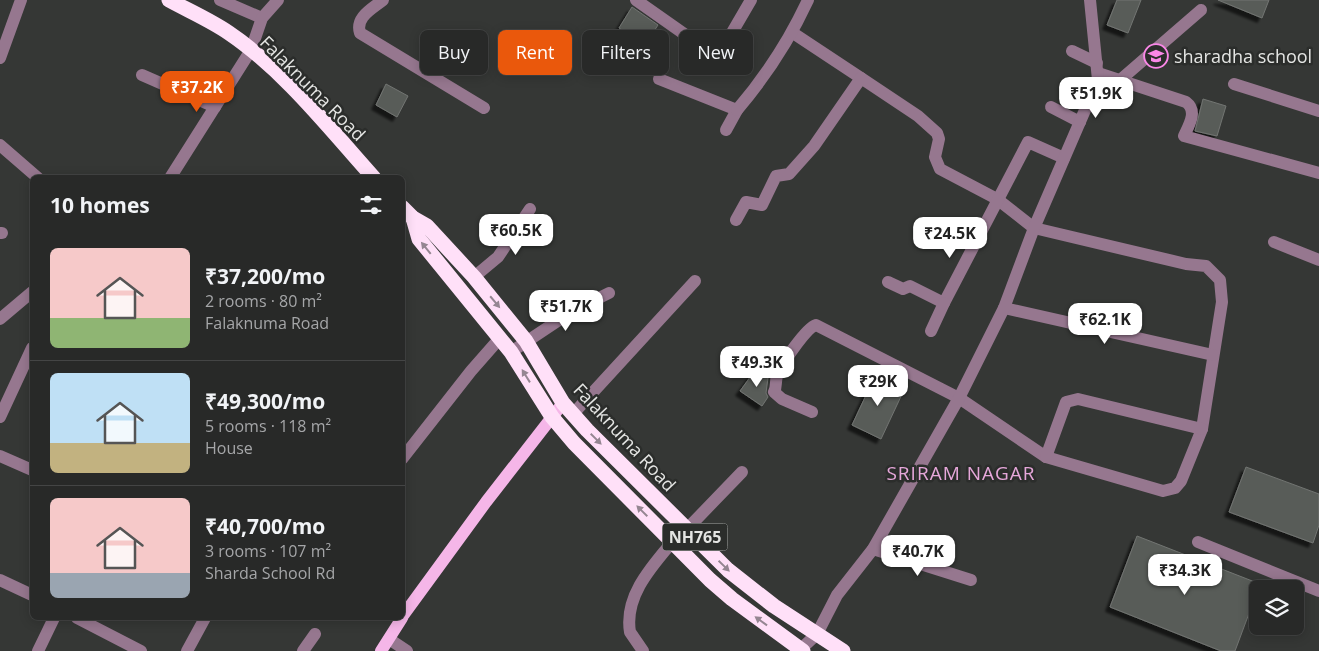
<!DOCTYPE html>
<html lang="en">
<head>
<meta charset="utf-8">
<style>
	body { margin:0; font-family:"Open Sans",sans-serif; background:#303130; color:#f1f3f6; height:100vh; display:flex; flex-direction:column; font-size:19px; white-space:nowrap }
	* { box-sizing:border-box; margin:0 }
	p { font-size:16px; color:#a5a6a8 }
	.icon { flex:none; width:28px; height:28px; fill:none; stroke:currentColor; stroke-width:2; stroke-linecap:round; stroke-linejoin:round }
	.map { position:relative; flex:1; overflow:hidden }
	.drawer { position:absolute; left:30px; top:175px; width:375px; height:445px; display:flex; flex-direction:column; background:#282928; border-radius:8px; box-shadow:0 2px 12px #0003,0 0 0 1px #444545 }
	.drawer>* { flex:none }
	.guide { position:absolute; left:420px; top:30px; width:475px; height:45px; display:flex; gap:10px }
	.fabs { position:absolute; left:1249px; top:580px; display:grid; gap:10px }
	.fabs a { display:grid; place-items:center; width:55px; height:55px; border-radius:8px; background:#282928; box-shadow:0 2px 12px #0003,0 0 0 1px #444545; font-size:25px }
	.price { position:absolute; translate:-50% -42px; padding:0 11px; border-radius:10px; background:#fff; color:#222; font-size:16px; line-height:32px; filter:drop-shadow(0 1px 2px #0008) }
	.price::after { content:''; position:absolute; left:50%; top:30px; width:15px; height:11px; margin-left:-8px; background:inherit; clip-path:polygon(0 0,100% 0,50% 100%) }
	.price.active { background:#ea580c; color:#fff }
	ul { padding:0; list-style:none }
	li { display:flex; align-items:center; gap:15px; height:125px; padding:0 20px }
	li+li { border-top:1px solid #444545 }
	li span { display:grid; place-items:center; flex:none; width:140px; height:100px; border-radius:8px; color:#555 }
	li>.icon { margin-inline-start:auto }
	span .icon { width:60px; height:60px; fill:#fffc; stroke-width:1 }
	li b { font-size:21px }
	h2 { display:flex; justify-content:space-between; align-items:center; height:60px; padding:0 20px; font-size:21px }
	.tag { padding:0 18px; border-radius:8px; background:#282928; box-shadow:0 2px 12px #0003,0 0 0 1px #444545; font-size:18px; line-height:45px }
	.tag.active { background:#ea580c; color:#fff }
	.map>svg:first-child { display:block }
	.building { fill:#595c59; stroke:#727572; filter:url(#shadow) }
	.lines { fill:none; stroke-linecap:round; stroke-linejoin:round }
	.minor { stroke:#96778f; stroke-width:12 }
	.major { stroke:#f5b6e8; stroke-width:12 }
	.highway { stroke:#ffe0f8; stroke-width:15 }
	.oneway { fill:#958692 }
	.labels { text-anchor:middle; dominant-baseline:central; stroke-width:5; stroke-linejoin:round; paint-order:stroke }
	.shield { fill:#2b2d2b; stroke:#acaeac; stroke-width:1 }
	.shield-label { font-size:16px; font-weight:bold; fill:#e4e5e3 }
	.poi-label { font-size:18px; fill:#e4e5e3; stroke:#2b2d2b; text-anchor:start }
	.street-label { font-size:18px; fill:#e4e5e3; stroke:#2b2d2b }
	.neighbourhood-label { font-size:19px; letter-spacing:1px; fill:#e6a7da; stroke:#2b2d2b }
</style>
</head>
<body>
<div class="map">
<svg width="1319" height="651" viewBox="0 0 1319 651">
	<defs>
		<filter id="shadow"><feDropShadow dx="-4.5" dy="4.5" stdDeviation="1" flood-color="#0009"/></filter>
	</defs>
	<rect width="100%" height="100%" fill="#353735"/>
	<g class="building">
		<path d="M1117 0H1141L1128 33 1107 25Z"/>
		<path d="M1218 0H1269L1262 18Z"/>
		<path d="M632 7 658 25 645 45 619 28Z"/>
		<path d="M386 84 408 96 397 117 376 105Z"/>
		<path d="M1203 99 1226 106 1217 136 1195 131Z"/>
		<path d="M756 369 768 378 766 393 768 397 762 406 740 391Z"/>
		<path d="M875 376 904 390 881 439 852 425Z"/>
		<path d="M1246 467 1319 494V525L1313 543 1229 512Z"/>
		<path d="M1137 536 1260 584 1235 651H1221L1110 607Z"/>
	</g>
	<g class="lines">
		<g class="minor">
			<path d="M220 0 262 18"/>
			<path d="M383 0C372 9 355 17 360 33L484 108"/>
			<path d="M636 0 707 50 723 48 751 0"/>
			<path d="M793 33 861 78"/>
			<path d="M1072 51 1097 63"/>
			<path d="M0 58 21 0"/>
			<path d="M1098 73 1186 102C1198 111 1189 125 1184 136L1319 173"/>
			<path d="M142 75 215 107"/>
			<path d="M659 79 737 110 726 130"/>
			<path d="M1119 81 1201 10"/>
			<path d="M1234 84 1319 111"/>
			<path d="M1051 107 1080 122"/>
			<path d="M737 110C766 76 789 41 808 0"/>
			<path d="M0 145 38 178"/>
			<path d="M170 178 251 50 262 18 278 0"/>
			<path d="M736 220 746 202 762 205 776 176 789 174 814 146 861 78 918 116 937 133 939 139 935 157 940 169 997 199 1034 228 1186 264 1206 266 1220 280 1222 302 1202 429 1181 481 1175 488 1163 491 1046 457 959 398 816 325C806 328 780 366 777 376 775 382 777 386 774 392L782 399 812 412"/>
			<path d="M0 233H2"/>
			<path d="M1274 242 1319 260"/>
			<path d="M474 277 498 257 530 209"/>
			<path d="M888 282 903 289 910 286 944 303 1028 142 1064 158"/>
			<path d="M1004 308 1213 355"/>
			<path d="M0 319 32 292"/>
			<path d="M931 331 944 303"/>
			<path d="M511 352 571 312 609 293"/>
			<path d="M573 414 695 281"/>
			<path d="M0 417 32 348"/>
			<path d="M0 456 32 470"/>
			<path d="M1046 457 1066 402 1078 399 1202 429"/>
			<path d="M402 459 471 371 500 338"/>
			<path d="M687 529 742 472"/>
			<path d="M1198 542 1319 591"/>
			<path d="M873 549 971 580"/>
			<path d="M0 580 32 595"/>
			<path d="M77 618 141 651"/>
			<path d="M389 639 407 651"/>
			<path d="M801 649 817 634 837 595 873 549 959 398 1004 308 1034 228 1098 80 1090 0"/>
			<path d="M38 651 54 618"/>
			<path d="M187 651 205 618"/>
			<path d="M303 651 315 634"/>
			<path d="M643 651 630 632C624 596 652 566 673 541"/>
		</g>
		<g class="major">
			<path d="M402 617 486 502 563 403"/>
			<path d="M381 651 402 618"/>
		</g>
		<g class="highway">
			<path d="M169 0C189 11 210 20 229 33 285 71 329 128 374 178"/>
			<path d="M402 207 413 218 427 226 474 277 526 341 563 403 587 430 728 570 774 606 843 651"/>
			<path d="M413 218 419 239 511 352 552 417 574 443 710 580 732 599 803 651"/>
		</g>
	</g>
	<defs><path id="oneway-solid" d="M-6-.8H1V-3.2L6.5 0L1 3.2V.8H-6Z" transform="scale(1.25)"/></defs>
	<g class="oneway">
		<use href="#oneway-solid" transform="translate(426 248) rotate(-129)"/>
		<use href="#oneway-solid" transform="translate(495 302) rotate(50)"/>
		<use href="#oneway-solid" transform="translate(526 376) rotate(-122)"/>
		<use href="#oneway-solid" transform="translate(596 439) rotate(45)"/>
		<use href="#oneway-solid" transform="translate(642 511) rotate(-135)"/>
		<use href="#oneway-solid" transform="translate(724 566) rotate(44)"/>
		<use href="#oneway-solid" transform="translate(761 621) rotate(-144)"/>
	</g>
	<defs>
		<g id="school-ring" transform="scale(1.25)"><circle r="9.5" fill="#2b2d2b" stroke="#fa87e7" stroke-width="1.5"/><path d="M0-5L7-2L0 1L-7-2ZM-4 1L0 2.5L4 1V4Q0 6-4 4Z" fill="#fa87e7"/></g>
	</defs>
	<g fill-rule="evenodd">
		<use href="#school-ring" x="1156" y="56"/>
	</g>
	<g class="labels">
		<rect class="shield" x="662.5" y="523.5" width="65" height="27" rx="4"/>
		<g class="shield-label">
			<text x="695" y="537">NH765</text>
		</g>
		<g class="poi-label">
			<text x="1174" y="56">sharadha school</text>
		</g>
		<g class="street-label">
			<text transform="translate(313 88) rotate(45)">Falaknuma Road</text>
			<text transform="translate(625 437) rotate(47)">Falaknuma Road</text>
		</g>
		<g class="neighbourhood-label">
			<text x="961" y="473">SRIRAM NAGAR</text>
		</g>
	</g>
</svg>
<div class="fabs">
<a><svg class="icon" aria-label="layers" viewBox="0 0 24 24"><path d="M12 4l9 5-9 5-9-5zM3 14l9 5 9-5"/></svg></a>
</div>
<b class="price active" style="left:197px;top:113px">₹37.2K</b>
<b class="price" style="left:1096px;top:119px">₹51.9K</b>
<b class="price" style="left:516px;top:256px">₹60.5K</b>
<b class="price" style="left:950px;top:259px">₹24.5K</b>
<b class="price" style="left:566px;top:332px">₹51.7K</b>
<b class="price" style="left:1105px;top:345px">₹62.1K</b>
<b class="price" style="left:757px;top:388px">₹49.3K</b>
<b class="price" style="left:878px;top:407px">₹29K</b>
<b class="price" style="left:918px;top:577px">₹40.7K</b>
<b class="price" style="left:1185px;top:596px">₹34.3K</b>
<div class="guide">
<a class="tag">Buy</a>
<a class="tag active">Rent</a>
<a class="tag">Filters</a>
<a class="tag">New</a>
</div>
<section class="drawer">
<h2>10 homes<svg class="icon" aria-label="filters" viewBox="0 0 24 24"><path d="M4 7h16M4 17h16"/><circle cx="9" cy="7" r="2"/><circle cx="15" cy="17" r="2"/></svg></h2>
<ul>
<li><span style="background:linear-gradient(#f6c9c9 70%,#8fb573 0)"><svg class="icon" aria-label="home" viewBox="0 0 24 24"><path d="M3 11l9-7 9 7M6 9v11h12V9"/></svg></span><div><b>₹37,200/mo</b><p>2 rooms · 80 m²</p><p>Falaknuma Road</p></div></li>
<li><span style="background:linear-gradient(#bfe0f5 70%,#c2b280 0)"><svg class="icon" aria-label="home" viewBox="0 0 24 24"><path d="M3 11l9-7 9 7M6 9v11h12V9"/></svg></span><div><b>₹49,300/mo</b><p>5 rooms · 118 m²</p><p>House</p></div></li>
<li><span style="background:linear-gradient(#f6c9c9 75%,#9aa5b1 0)"><svg class="icon" aria-label="home" viewBox="0 0 24 24"><path d="M3 11l9-7 9 7M6 9v11h12V9"/></svg></span><div><b>₹40,700/mo</b><p>3 rooms · 107 m²</p><p>Sharda School Rd</p></div></li>
</ul>
</section>
</div>
</body>
</html>
